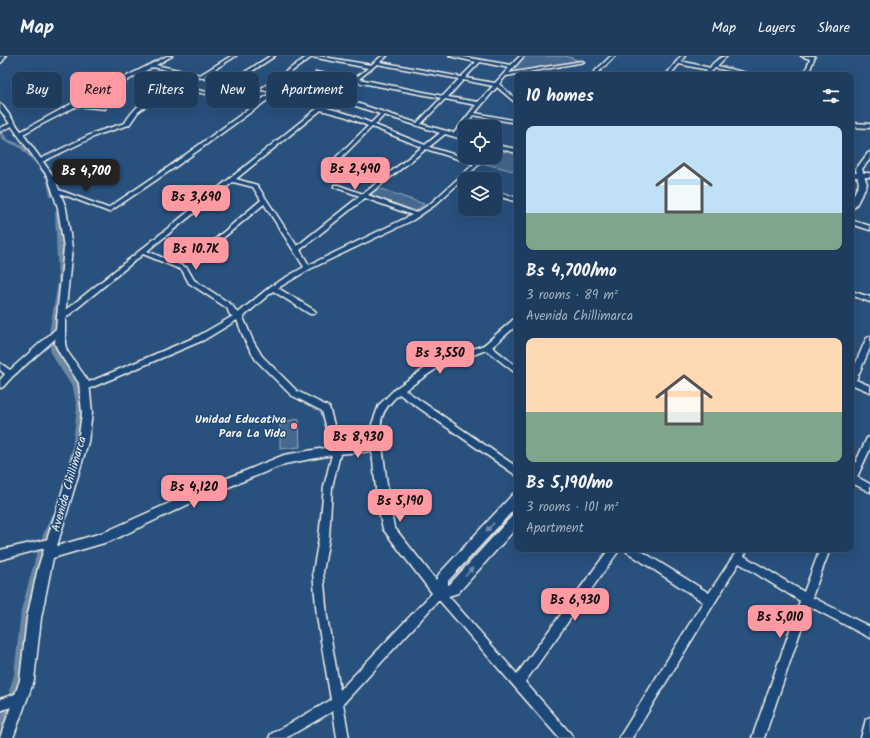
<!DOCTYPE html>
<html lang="en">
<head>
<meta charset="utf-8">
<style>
	body { margin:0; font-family:Kalam,sans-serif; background:#2b4867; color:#f1f3f6; height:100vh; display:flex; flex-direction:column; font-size:15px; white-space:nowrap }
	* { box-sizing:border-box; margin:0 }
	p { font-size:13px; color:#a1aebc }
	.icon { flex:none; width:22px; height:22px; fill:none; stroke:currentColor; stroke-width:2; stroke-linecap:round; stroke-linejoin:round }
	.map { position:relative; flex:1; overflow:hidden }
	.details { position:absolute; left:514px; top:16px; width:340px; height:480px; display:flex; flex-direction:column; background:#1e3d5e; border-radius:8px; box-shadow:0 4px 16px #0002,0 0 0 1px #3c5673 }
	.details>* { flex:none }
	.top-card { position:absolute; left:12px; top:16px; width:380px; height:36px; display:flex; gap:8px }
	.fabs { position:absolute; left:458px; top:64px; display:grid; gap:8px }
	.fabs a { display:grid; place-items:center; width:44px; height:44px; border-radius:8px; background:#1e3d5e; box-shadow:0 4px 16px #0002,0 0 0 1px #3c5673; font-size:20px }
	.price { position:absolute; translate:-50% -34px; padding:0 9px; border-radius:8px; background:#ff9aa2; color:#111; font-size:13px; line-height:26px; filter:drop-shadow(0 1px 2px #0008) }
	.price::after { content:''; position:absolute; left:50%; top:24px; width:12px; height:9px; margin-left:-6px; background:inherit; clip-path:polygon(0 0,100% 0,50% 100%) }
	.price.on { background:#222; color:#fff }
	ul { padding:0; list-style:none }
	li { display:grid; align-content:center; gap:8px; height:212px; padding:0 12px }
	li span { display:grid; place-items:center; height:124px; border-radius:8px; color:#555 }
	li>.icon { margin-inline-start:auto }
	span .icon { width:72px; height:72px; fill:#fffc; stroke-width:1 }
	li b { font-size:17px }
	h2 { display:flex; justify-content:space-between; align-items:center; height:48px; padding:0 12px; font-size:17px }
	.tag { padding:0 14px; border-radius:8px; background:#1e3d5e; box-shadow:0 4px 16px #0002,0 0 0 1px #3c5673; font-size:14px; line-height:36px }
	.tag.on { background:#ff9aa2; color:#111 }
	header { display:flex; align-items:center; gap:24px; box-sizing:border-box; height:56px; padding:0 20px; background:#1e3d5e; border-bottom:1px solid #3c5673 }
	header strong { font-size:19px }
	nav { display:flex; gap:22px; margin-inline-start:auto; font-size:14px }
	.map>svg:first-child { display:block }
	.green { fill:#45688e; stroke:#9cacbb }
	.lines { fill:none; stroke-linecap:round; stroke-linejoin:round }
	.canal { fill:#6e88a2; fill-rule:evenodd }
	.minor-casing { stroke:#f4f1e8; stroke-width:3 }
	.tertiary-casing { stroke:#f4f1e8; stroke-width:3 }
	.minor { fill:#1f4a7a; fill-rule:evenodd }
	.tertiary { fill:#1f4a7a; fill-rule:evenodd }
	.oneway { fill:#748da6 }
	.poi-dot { fill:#ff9aa2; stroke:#1f4a7a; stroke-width:1.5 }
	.labels { text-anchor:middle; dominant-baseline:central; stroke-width:3; stroke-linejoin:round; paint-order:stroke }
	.poi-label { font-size:12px; font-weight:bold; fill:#f4f1e8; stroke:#1f4a7a; text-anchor:end }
	.street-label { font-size:12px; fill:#f4f1e8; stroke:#1f4a7a }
</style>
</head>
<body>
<header>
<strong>Map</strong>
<nav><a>Map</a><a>Layers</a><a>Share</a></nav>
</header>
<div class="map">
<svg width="870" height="682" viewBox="0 0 870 682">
	<rect width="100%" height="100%" fill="#28517e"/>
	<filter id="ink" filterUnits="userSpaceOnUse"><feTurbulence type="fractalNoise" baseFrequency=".025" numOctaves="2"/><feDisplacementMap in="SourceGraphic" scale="8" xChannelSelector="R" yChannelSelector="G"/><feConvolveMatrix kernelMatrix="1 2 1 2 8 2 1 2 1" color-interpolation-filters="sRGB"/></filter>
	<g filter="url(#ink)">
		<g class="green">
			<path d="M525 0H566L580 5 510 17Z"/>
			<path d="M188 20 201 22 188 32 175 30Z"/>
			<path d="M497 93 517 98V116L482 107 489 101H495V95Z"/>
			<path d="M378 132 424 148 416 155 370 139Z"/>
			<path d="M299 363 300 391 280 393V366Z"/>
		</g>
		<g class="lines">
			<g class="canal">
				<path d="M170 0H175L162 8 158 7Z"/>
				<path d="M0 76H3L7 83 23 89 45 113 52 123 56 140 55 141 50 140C49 135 48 129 47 124 43 115 28 99 20 92 13 86 0 89 0 76Z"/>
				<path d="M58 154 61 156 64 226 57 277 53 280 49 277 58 226 55 156Z"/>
				<path d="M53 282 57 285 59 298 81 332 85 352 80 393 76 406 73 407 70 406 69 403 72 393 77 352 73 332 51 298 49 285Z"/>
				<path d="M54 459 57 460 59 463 49 487 46 488 43 487 41 484 51 460Z"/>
				<path d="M42 491 45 493 47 496 31 555 26 619 19 639 15 641 11 639 9 635 14 619 21 555 37 496 39 493Z"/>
				<path d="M8 651 12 653 14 657 4 678 0 680V661L4 653Z"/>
			</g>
			<g class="minor-casing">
				<g id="minor">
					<path d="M167 0H172L156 9 200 19 231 0H236L204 20 231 25 270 0H275L236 26 262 32 308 0H318L371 9 382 0H387L380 6 461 21 476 6 449 0H458L511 9 520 0H524L509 17 582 5 584 6 506 20 499 28 517 44V48L497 31 475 57 517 65V67L473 59 459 79 465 80V84L445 78 429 91 476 105 481 101H487L486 102 435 149 413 164 310 213 278 232 314 254 316 256 314 258H310L273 235 243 261 253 285 262 300 297 335 329 351 341 394 332 431 329 482 323 516 327 561 340 634 435 534 439 532 443 534 517 618 609 493H620L525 626 571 678 573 682H559L439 544 343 648 349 682H337L333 655 286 682H269L271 678 331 644 317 561 313 516 319 482 324 431 333 394 322 355 291 339 256 304 245 285 237 264 204 284 88 333H82L81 331 82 329 198 280 233 260 230 259 227 252 189 227 182 214 143 198 64 263H58L57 261 324 47 277 37 174 112 109 156 54 135 59 134 108 152 170 110 272 36 188 19 174 29 240 43 238 44 170 31 138 56 129 69 100 78 42 106H38V104L96 76 125 67C137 45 164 32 183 18L153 11 82 48 96 50 118 39H122V41L102 50 105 51V53L77 50 21 79 16 78 73 47ZM312 1 368 12 354 23 316 16V18L351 25 327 45 267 33ZM480 6 509 12 495 27 465 22ZM377 8 459 23 443 40 359 23ZM463 24 493 30 478 46 448 41ZM356 26 441 42 417 67 338 41ZM335 43 380 58 371 67 351 59 324 51ZM445 43 476 49 454 77 421 68ZM321 54 347 61 368 70 326 111V113H330L372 71 422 91 363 138 338 129H334V131L360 140 297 190 257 129 236 123ZM384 59 440 77 425 89 375 69ZM426 93 474 108 431 147 416 157 368 139ZM233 126 253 131 261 144 213 185V187H217L264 148 304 211 271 230 238 257 236 255 232 249 194 224 187 212 147 195ZM365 142 412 159 309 209 300 194Z"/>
					<path d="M611 0H615L596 19H591Z"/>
					<path d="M681 0H685L681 5 710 12C712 7 721 0 727 0L717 10 755 19H747L715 12 708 19H703L708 14 679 8 670 19H666Z"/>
					<path d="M801 0H815L808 19H804L810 3Z"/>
					<path d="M11 67 16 68 0 76V72Z"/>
					<path d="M851 67 870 68V72L851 71Z"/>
					<path d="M495 89 517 93V97L497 92 495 93Z"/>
					<rect x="851" y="117" width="19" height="4"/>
					<path d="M495 135 517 142V146L495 139Z"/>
					<path d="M851 164 870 170V174L851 168Z"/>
					<path d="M851 235 870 241V246L851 239Z"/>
					<path d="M514 263H517V269L492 291 517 311V318L486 294 436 313 405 334 517 411V420L399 338C379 357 380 363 381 390L380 392 377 393 374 392 373 390 372 368 379 349 396 332 430 309 484 289Z"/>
					<path d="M60 271 64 274 63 276 13 320 3 331 0 332V324L5 318 0 314V307L10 314 57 272Z"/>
					<path d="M870 280V292L856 324 870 330V336L851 328V318L866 283Z"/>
					<path d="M870 381V393L857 421 870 428V436L854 428 851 430V416L867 382Z"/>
					<path d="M53 482 56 483 58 486 56 489 0 504V494Z"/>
					<path d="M625 493H638L709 537 738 493H748L744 500 804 536 820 493H830L812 541 870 571V582L809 550 764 682H752L800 545 739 507 632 682H619L703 546 627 496Z"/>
					<path d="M21 636 25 638 27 642 25 646 0 655V643Z"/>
					<path d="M870 661V682H861L866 663Z"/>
				</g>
			</g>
			<g class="tertiary-casing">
				<g id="tertiary">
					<path d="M6 0 2 6 0 7V0Z"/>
					<path d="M0 48 2 49 54 121 66 152 72 192 65 261V288L67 295 89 326 92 357 88 386 57 490 105 476 196 435 284 399 337 390 377 386 381 387 382 390 390 452 394 471 436 524 439 518 513 438 517 437V450L448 525V529L450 528 513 459 517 458V471L458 537 439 543 435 541 383 473 378 452 372 395 337 398 285 408 204 441 111 485 53 502 41 562 34 624 13 682H0L20 624 27 562 38 512 78 386 82 357 79 327 60 298 55 288 57 261 64 192 58 152 48 121 0 54Z"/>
					<path d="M870 96V103L862 113 867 128 855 151 851 153V144L859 128 856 113 868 97Z"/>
				</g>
			</g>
			<use href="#minor" class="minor"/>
			<use href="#tertiary" class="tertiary"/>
		</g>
		<defs><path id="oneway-solid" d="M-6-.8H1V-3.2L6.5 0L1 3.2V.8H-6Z"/></defs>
		<g class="oneway">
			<use href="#oneway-solid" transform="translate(490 471) rotate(133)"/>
			<use href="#oneway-solid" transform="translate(469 516) rotate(-48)"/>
		</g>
	</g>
	<circle class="poi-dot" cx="294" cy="370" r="4"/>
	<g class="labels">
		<g class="poi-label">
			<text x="286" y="363">Unidad Educativa<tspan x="286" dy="14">Para La Vida</tspan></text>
		</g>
		<g class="street-label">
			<text transform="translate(69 428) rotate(-74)">Avenida Chillimarca</text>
		</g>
	</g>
</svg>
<div class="fabs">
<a><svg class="icon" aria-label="locate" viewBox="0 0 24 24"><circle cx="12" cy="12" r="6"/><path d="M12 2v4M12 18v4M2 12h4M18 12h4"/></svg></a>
<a><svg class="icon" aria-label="layers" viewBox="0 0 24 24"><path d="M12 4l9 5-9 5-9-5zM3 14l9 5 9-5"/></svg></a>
</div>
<b class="price" style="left:355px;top:135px">Bs 2,490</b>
<b class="price on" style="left:86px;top:137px">Bs 4,700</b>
<b class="price" style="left:196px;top:163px">Bs 3,690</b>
<b class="price" style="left:196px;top:215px">Bs 10.7K</b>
<b class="price" style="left:440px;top:319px">Bs 3,550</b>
<b class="price" style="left:358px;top:403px">Bs 8,930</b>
<b class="price" style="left:194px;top:453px">Bs 4,120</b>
<b class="price" style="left:400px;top:467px">Bs 5,190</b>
<b class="price" style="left:575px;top:566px">Bs 6,930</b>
<b class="price" style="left:780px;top:583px">Bs 5,010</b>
<div class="top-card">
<a class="tag">Buy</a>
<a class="tag on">Rent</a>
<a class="tag">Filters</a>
<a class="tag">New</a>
<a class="tag">Apartment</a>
</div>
<section class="details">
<h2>10 homes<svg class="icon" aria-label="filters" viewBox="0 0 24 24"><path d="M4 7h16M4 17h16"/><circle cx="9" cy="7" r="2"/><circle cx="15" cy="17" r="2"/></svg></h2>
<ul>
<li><span style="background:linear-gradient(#bfe0f5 70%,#7fa58c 0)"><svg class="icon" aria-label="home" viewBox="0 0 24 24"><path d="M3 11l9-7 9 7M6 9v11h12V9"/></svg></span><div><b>Bs 4,700/mo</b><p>3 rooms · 89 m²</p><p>Avenida Chillimarca</p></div></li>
<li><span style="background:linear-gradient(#ffd9b3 60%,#7fa58c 0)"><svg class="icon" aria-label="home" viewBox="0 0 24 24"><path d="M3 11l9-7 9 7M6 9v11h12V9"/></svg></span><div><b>Bs 5,190/mo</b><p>3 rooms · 101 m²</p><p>Apartment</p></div></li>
</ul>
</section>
</div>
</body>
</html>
